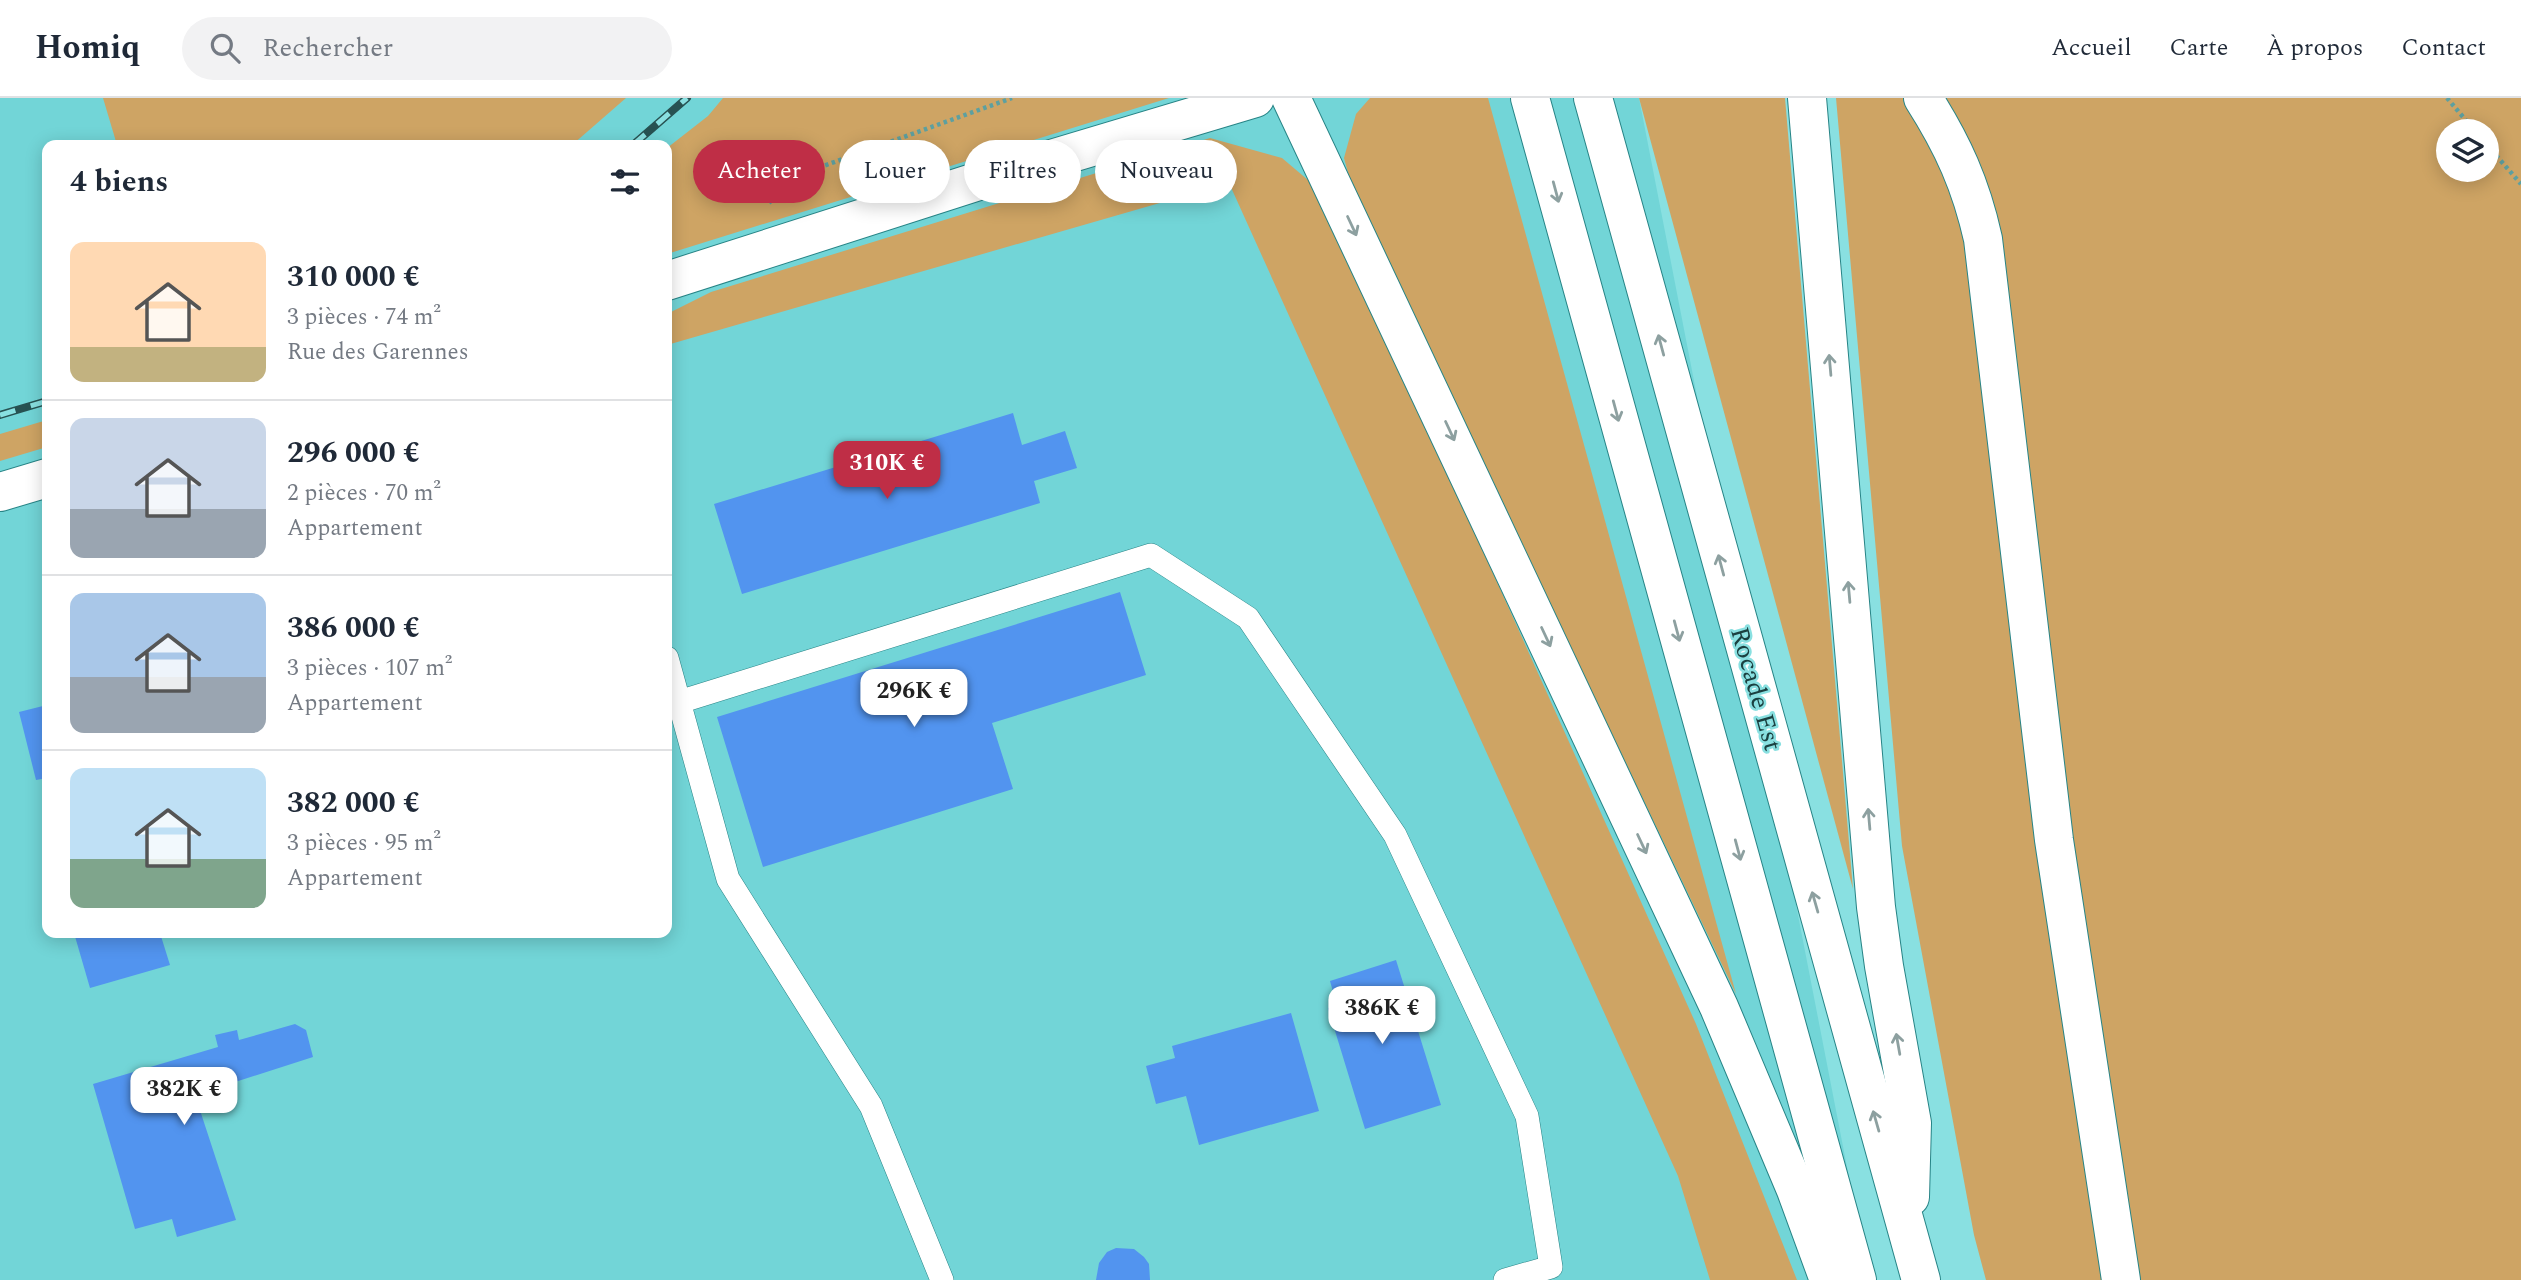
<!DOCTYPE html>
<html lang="fr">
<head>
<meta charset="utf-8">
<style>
	body { margin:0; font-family:Spectral,serif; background:#f2f2f3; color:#1f2937; height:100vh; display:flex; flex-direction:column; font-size:26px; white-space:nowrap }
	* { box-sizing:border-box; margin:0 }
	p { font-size:23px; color:#747a83 }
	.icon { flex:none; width:38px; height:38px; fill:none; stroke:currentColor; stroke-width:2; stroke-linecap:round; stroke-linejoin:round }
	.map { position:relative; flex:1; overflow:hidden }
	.sheet { position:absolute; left:42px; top:42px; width:630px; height:798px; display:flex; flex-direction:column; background:#fff; border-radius:14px; box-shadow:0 4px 18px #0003 }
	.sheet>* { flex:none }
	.banner { position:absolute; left:693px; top:42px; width:665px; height:63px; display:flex; gap:14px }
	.fabs { position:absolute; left:2436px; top:21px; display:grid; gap:14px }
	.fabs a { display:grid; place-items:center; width:63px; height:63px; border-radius:50%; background:#fff; box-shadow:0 4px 18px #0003; font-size:35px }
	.price { position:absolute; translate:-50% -60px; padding:0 16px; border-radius:14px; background:#fff; color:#222; font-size:23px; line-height:46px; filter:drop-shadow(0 2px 4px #0008) }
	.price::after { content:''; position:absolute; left:50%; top:42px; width:21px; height:16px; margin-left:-10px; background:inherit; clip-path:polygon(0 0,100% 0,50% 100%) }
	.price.current { background:#bf2e46; color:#fff }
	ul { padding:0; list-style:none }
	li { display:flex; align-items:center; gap:21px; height:175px; padding:0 28px }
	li+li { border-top:2px solid #e0e1e3 }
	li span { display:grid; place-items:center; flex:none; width:196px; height:140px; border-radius:14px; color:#555 }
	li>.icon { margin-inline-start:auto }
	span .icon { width:84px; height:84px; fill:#fffc; stroke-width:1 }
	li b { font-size:30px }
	h2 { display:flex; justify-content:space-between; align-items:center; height:84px; padding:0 28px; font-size:30px }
	.chip { padding:0 24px; border-radius:32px; background:#fff; box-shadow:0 4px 18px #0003; font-size:24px; line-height:63px }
	.chip.current { background:#bf2e46; color:#fff }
	header { display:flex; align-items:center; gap:42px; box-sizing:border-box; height:98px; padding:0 35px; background:#fff; border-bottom:2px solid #e0e1e3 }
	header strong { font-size:33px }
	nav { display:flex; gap:38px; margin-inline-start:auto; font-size:24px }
	.search { width:490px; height:63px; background:#f2f2f3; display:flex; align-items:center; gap:18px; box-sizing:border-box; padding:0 24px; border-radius:38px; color:#747a83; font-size:26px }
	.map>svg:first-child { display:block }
	.built { fill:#72d5d7; fill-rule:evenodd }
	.green { fill:#cea464; fill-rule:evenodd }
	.building { fill:#5294ef }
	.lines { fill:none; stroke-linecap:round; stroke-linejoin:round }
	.lane-casing { stroke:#278486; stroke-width:24 }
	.street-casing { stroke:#278486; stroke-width:40 }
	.highway-casing { stroke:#278486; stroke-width:40 }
	.path { stroke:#5da0a0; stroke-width:4.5; stroke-dasharray:3.5 3.5; stroke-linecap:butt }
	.lane { stroke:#fff; stroke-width:23 }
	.street { stroke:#fff; stroke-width:38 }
	.highway { stroke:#fff; stroke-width:38 }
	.rail-casing { stroke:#275252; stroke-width:8 }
	.rail { stroke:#89e0e1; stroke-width:5; stroke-dasharray:16; stroke-linecap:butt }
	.oneway { stroke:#8da0a0 }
	.labels { text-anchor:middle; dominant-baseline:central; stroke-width:5; stroke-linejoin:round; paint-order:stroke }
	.street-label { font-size:26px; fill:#1b4040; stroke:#89e0e1 }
</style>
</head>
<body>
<header>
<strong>Homiq</strong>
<div class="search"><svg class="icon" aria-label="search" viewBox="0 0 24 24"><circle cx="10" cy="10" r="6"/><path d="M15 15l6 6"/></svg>Rechercher</div>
<nav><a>Accueil</a><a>Carte</a><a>À propos</a><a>Contact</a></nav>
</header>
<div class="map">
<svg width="2521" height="1182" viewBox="0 0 2521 1182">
	<rect width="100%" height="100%" fill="#89e0e1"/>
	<path class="built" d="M0 0H1639L1869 1182H0ZM47 47H667V835H47Z"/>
	<g class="green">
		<path d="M103 0H626L572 47H117Z"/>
		<path d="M723 0H1169L667 156V50L708 18Z"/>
		<path d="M1370 0H1488L1736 896 1353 93 1344 60 1356 16Z"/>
		<path d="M1639 0H1785L1853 791Z"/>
		<path d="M1836 0H2521V1182H1986L1974 1137 1902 748ZM2448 33H2487V72H2448Z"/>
		<path d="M1210 40 1282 60 1321 93 1696 926 1797 1182H1710L1678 1078 1229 85 667 247V216L711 194Z"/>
		<path d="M47 322V349L0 363V336Z"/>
	</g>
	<g class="building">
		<path d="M1013 315 1022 347 1065 333 1077 370 1034 383 1040 405 742 496 714 406Z"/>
		<path d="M1120 494 1146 577 992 625 1013 691 763 769 717 619Z"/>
		<path d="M47 607V680L36 682 19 614Z"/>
		<path d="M74 835H160L170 867 90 890Z"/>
		<path d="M1396 862 1441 1007 1365 1031 1328 910 1337 908 1330 883Z"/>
		<path d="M1291 915 1319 1013 1199 1047 1186 998 1156 1006 1146 968 1175 960 1172 948Z"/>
		<path d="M295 926 306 932 313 959 195 997 236 1122 177 1139 172 1121 135 1131 93 986 218 949 215 937 237 932 239 942Z"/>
		<path d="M1116 1150 1134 1151 1144 1159 1149 1166 1150 1182H1096L1099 1165 1107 1154Z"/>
	</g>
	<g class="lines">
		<g class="lane-casing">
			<g id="lane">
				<path d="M667 560 728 781 871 1008 942 1182"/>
				<path d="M679 604 1151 457 1248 520 1395 737 1527 1018 1551 1169 1505 1182"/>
			</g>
		</g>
		<g class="street-casing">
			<g id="street">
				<path d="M1923 0C1953 47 1971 87 1983 141L2054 742 2121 1182"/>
				<path d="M667 183 985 81 1255 0"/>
				<path d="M0 394 47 380"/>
			</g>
		</g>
		<g class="highway-casing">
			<g id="highway">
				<path d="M1291 0 1719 909 1796 1092 1829 1182"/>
				<path d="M1530 0 1857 1182"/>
				<path d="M1593 0 1921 1182"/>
				<path d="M1807 0 1876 809 1884 868 1912 1025 1910 1099"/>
			</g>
		</g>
		<g class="path">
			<path d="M2447 0 2475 33"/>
			<path d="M2487 47 2521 86"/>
			<path d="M769 105 790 80 1012 0"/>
		</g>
		<use href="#lane" class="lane"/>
		<use href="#street" class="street"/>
		<use href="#highway" class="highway"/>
		<g class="rail-casing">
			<g id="rail">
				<path d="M633 47 687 0"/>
				<path d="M0 317 47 303"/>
			</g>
		</g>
		<use href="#rail" class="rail"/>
	</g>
	<defs><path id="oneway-shaft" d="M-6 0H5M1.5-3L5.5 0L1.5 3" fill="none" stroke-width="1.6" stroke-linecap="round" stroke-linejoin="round" transform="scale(1.75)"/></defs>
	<g class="oneway">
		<use href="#oneway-shaft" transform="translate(1556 94) rotate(75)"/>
		<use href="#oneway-shaft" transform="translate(1352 128) rotate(65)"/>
		<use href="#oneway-shaft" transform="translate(1661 247) rotate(-105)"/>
		<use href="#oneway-shaft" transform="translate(1830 267) rotate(-95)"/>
		<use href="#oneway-shaft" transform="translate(1616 313) rotate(75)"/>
		<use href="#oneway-shaft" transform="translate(1450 333) rotate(65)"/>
		<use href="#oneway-shaft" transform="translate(1721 467) rotate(-105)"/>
		<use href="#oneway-shaft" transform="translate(1849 494) rotate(-95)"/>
		<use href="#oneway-shaft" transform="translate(1677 533) rotate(75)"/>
		<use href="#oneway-shaft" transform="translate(1546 539) rotate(65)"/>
		<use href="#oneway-shaft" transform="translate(1869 721) rotate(-95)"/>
		<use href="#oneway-shaft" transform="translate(1642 746) rotate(65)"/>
		<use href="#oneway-shaft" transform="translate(1738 752) rotate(75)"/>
		<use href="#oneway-shaft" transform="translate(1815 804) rotate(-106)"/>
		<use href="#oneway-shaft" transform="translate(1898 946) rotate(-100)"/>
		<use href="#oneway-shaft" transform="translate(1876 1023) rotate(-106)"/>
	</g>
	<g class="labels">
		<g class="street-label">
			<text transform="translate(1756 591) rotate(74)">Rocade Est</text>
		</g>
	</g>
</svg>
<div class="fabs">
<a><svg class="icon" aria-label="layers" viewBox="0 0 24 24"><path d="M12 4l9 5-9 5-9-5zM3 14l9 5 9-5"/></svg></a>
</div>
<b class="price current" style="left:887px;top:403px">310K €</b>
<b class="price" style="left:914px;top:631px">296K €</b>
<b class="price" style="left:1382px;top:948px">386K €</b>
<b class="price" style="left:184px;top:1029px">382K €</b>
<div class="banner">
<a class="chip current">Acheter</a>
<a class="chip">Louer</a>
<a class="chip">Filtres</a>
<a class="chip">Nouveau</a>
</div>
<section class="sheet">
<h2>4 biens<svg class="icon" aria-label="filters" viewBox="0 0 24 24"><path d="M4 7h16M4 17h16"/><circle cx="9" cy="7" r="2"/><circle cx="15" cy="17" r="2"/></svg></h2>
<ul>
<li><span style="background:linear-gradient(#ffd9b3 75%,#c2b280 0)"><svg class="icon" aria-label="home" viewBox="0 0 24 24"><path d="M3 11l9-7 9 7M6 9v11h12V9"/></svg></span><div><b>310 000 €</b><p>3 pièces · 74 m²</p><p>Rue des Garennes</p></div></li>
<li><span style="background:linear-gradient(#c9d6e8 65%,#9aa5b1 0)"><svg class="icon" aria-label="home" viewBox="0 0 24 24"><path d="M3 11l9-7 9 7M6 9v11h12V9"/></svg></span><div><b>296 000 €</b><p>2 pièces · 70 m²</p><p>Appartement</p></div></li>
<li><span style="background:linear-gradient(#a9c7e8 60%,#9aa5b1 0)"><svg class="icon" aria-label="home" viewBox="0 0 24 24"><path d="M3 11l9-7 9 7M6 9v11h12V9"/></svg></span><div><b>386 000 €</b><p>3 pièces · 107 m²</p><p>Appartement</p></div></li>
<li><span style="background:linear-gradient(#bfe0f5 65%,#7fa58c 0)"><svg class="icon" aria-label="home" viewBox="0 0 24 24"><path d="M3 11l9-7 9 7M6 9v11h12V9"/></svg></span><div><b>382 000 €</b><p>3 pièces · 95 m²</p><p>Appartement</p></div></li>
</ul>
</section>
</div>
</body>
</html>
